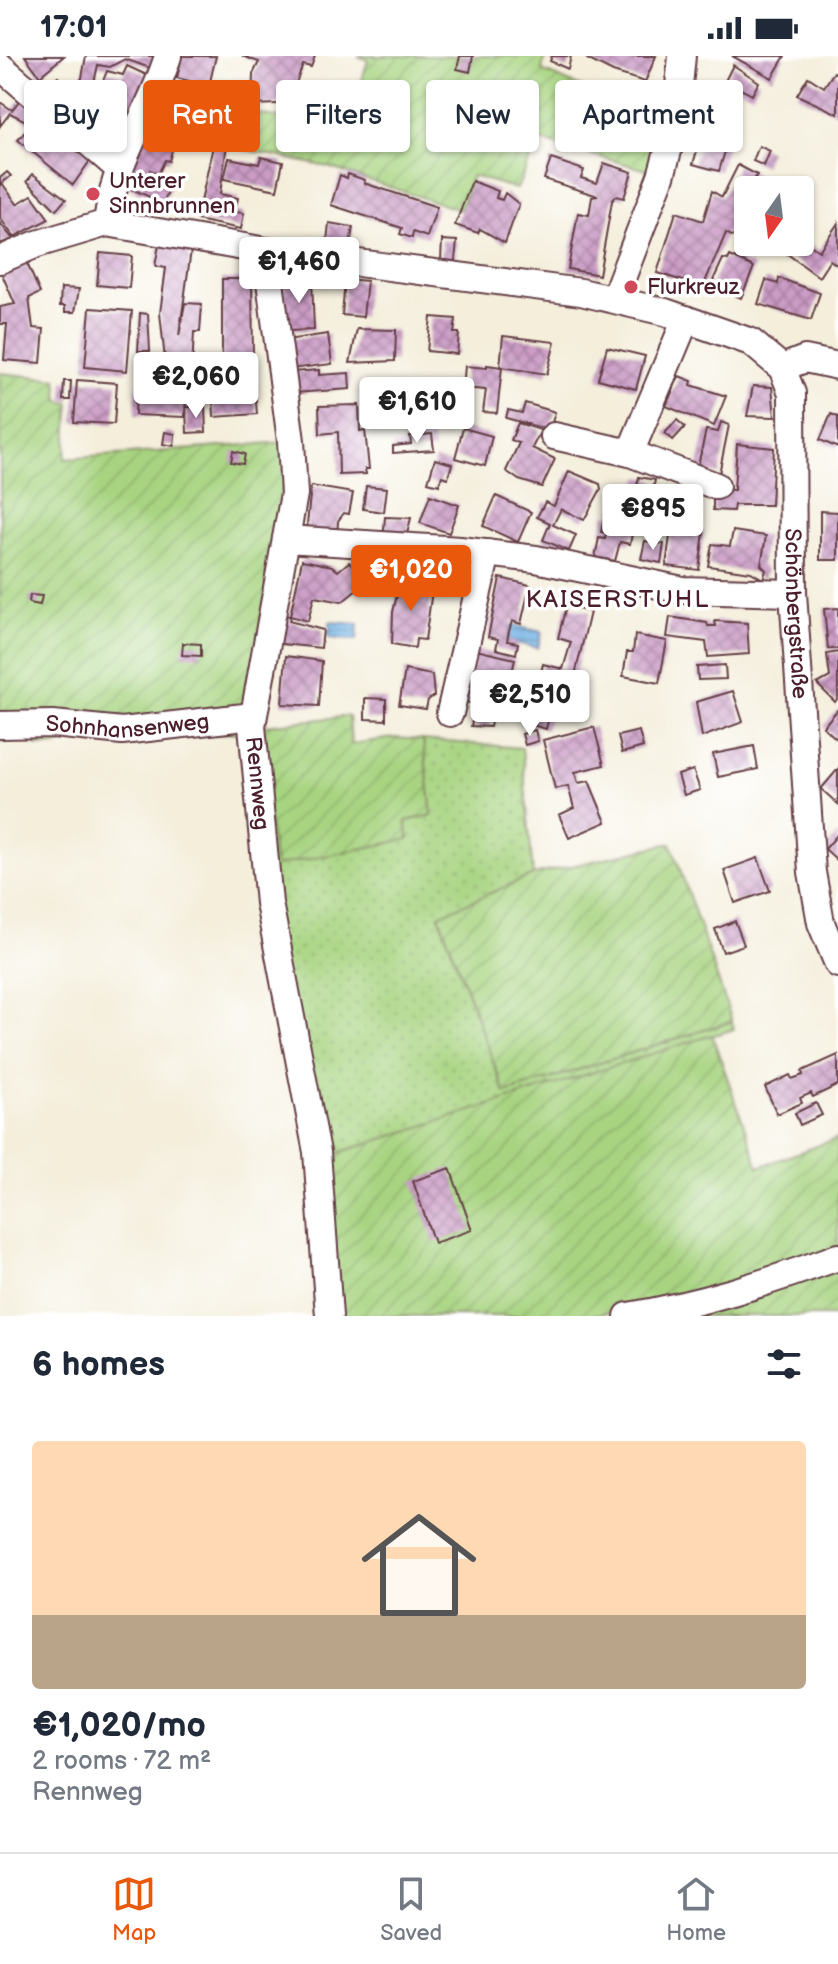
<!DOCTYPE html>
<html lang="en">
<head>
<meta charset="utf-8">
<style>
	body { margin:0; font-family:"Balsamiq Sans",sans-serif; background:#f6f6f7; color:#1f2937; height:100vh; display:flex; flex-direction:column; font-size:30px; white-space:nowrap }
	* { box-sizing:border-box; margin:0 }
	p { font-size:26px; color:#747a83 }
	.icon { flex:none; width:44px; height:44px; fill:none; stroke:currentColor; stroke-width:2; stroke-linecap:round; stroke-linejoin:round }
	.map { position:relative; height:1260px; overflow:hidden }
	.panel { display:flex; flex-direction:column; background:#fff; flex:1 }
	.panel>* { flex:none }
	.guide { position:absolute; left:24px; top:24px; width:790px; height:72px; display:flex; gap:16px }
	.needle { width:52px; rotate:194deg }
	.tools { position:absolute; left:734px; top:120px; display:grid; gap:16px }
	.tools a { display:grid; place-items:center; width:80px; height:80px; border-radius:8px; background:#fff; box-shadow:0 2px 6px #0004; font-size:40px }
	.price { position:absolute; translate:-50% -68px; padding:0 18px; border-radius:8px; background:#fff; color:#222; font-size:26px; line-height:52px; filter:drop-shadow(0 2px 4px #0008) }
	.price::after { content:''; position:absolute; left:50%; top:48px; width:24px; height:18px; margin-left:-12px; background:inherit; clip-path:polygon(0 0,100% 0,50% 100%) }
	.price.active { background:#ea580c; color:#fff }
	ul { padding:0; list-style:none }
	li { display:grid; align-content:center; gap:16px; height:424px; padding:0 32px }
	li span { display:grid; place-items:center; height:248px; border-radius:8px; color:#555 }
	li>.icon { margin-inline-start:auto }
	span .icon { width:144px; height:144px; fill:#fffc; stroke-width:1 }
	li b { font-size:34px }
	h2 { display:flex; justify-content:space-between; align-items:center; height:96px; padding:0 32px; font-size:34px }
	.tag { padding:0 28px; border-radius:8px; background:#fff; box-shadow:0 2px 6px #0004; font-size:28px; line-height:72px }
	.tag.active { background:#ea580c; color:#fff }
	.status { display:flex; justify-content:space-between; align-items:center; height:56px; padding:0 40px; background:#fff; direction:ltr }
	.status svg { height:22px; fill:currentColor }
	.menu { display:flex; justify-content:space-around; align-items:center; height:112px; border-top:2px solid #e0e1e3; background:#fff; font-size:22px; color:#747a83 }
	.menu a { display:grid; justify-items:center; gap:4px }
	.menu .active { color:#ea580c }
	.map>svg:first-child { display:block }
	.grass { fill:url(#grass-dots); stroke:#797a56; stroke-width:2 }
	.garden { fill:url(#garden-furrows); stroke:#797a56; stroke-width:2 }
	.water { fill:url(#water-rules); stroke:#5d6888; stroke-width:2 }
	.building { fill:url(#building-cross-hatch) }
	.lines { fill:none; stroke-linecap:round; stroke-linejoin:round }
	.minor-casing { stroke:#643e45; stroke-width:30 }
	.minor { stroke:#fff; stroke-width:26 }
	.poi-dot { fill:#d1495b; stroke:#fff; stroke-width:3 }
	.labels { text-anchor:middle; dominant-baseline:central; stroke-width:7; stroke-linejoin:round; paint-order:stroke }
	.poi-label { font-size:22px; fill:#4a1f2b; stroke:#fff; text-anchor:start }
	.street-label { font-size:22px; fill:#4a1f2b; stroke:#fff }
	.neighbourhood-label { font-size:24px; letter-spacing:2px; fill:#4a1f2b; stroke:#fff }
</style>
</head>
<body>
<div class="status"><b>17:01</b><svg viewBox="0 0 49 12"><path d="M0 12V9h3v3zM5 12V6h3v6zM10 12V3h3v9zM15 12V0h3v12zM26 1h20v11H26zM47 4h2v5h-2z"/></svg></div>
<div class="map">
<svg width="838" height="1260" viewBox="0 0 838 1260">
	<defs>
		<pattern id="grass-dots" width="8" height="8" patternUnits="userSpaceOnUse" patternTransform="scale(2)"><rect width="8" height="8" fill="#a8d481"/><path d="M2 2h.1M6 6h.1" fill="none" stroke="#92b670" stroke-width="1.8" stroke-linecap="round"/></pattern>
		<pattern id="garden-furrows" width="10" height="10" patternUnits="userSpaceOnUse" patternTransform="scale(2)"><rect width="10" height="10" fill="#a8d481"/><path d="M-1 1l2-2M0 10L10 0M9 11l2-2" fill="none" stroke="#92b670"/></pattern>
		<pattern id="water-rules" width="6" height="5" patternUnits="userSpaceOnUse" patternTransform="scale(2)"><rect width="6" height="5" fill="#70b1e4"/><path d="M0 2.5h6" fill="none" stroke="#5e8fb9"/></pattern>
		<pattern id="building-cross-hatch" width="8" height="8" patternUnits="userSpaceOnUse" patternTransform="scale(2)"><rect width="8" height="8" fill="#cb9cc6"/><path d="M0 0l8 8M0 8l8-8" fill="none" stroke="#a77fa1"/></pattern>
	</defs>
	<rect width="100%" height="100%" fill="#fff"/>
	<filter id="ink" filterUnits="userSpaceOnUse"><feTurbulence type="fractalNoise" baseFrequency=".0125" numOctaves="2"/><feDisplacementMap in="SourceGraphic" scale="16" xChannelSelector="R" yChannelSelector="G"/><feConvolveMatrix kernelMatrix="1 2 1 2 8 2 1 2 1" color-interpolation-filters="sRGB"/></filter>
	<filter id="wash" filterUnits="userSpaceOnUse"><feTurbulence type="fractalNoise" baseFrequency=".006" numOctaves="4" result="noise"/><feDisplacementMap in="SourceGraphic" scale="32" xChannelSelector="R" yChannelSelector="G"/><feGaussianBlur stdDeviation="1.8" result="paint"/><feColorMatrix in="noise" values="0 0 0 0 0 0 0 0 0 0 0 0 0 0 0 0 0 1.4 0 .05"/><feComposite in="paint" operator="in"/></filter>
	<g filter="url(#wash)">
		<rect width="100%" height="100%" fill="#f4eedb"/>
		<path class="grass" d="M0 660 252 670 406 765 432 759 423 684 522 692 533 819 439 860 505 1037 732 965 734 973 326 1101 310 1096 256 832 239 676 145 684 65 681 60 689 38 690 26 681 0 685Z"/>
		<g class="garden">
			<path d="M358 0H545L542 15 665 66 651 115 538 84 517 133 472 120 460 154 328 111 237 92 243 55 290 64 293 58 353 53 368 4Z"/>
			<path d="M0 317 57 323 59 345 70 347 65 403 284 386 287 409 246 655 178 665 0 660Z"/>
			<path d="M349 660 351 688 394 682 423 684 432 759 406 765 409 783 275 810 256 670Z"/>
			<path d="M671 787 732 965 505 1037 439 859 533 819Z"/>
			<path d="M712 979 759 1111 838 1082V1195L699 1240 588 1260H340L325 1101Z"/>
			<path d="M838 1214V1260H677Z"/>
		</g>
		<g class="water">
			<path d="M330 566 358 568 357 584 329 582Z"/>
			<path d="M511 569 542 576 538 592 507 585Z"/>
		</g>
		<g id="blocks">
			<g class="building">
				<path d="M25 0H64L40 20Z"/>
				<path d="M86 0H154L150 12 125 3 110 11 98 9 93 31 72 62 59 52 82 22Z"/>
				<path d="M182 0H216L209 30 177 22Z"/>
				<path d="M242 0H315L311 11 303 9 294 32 329 33 331 46 252 49 253 18 259 6Z"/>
				<path d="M460 0H473L470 16 457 13Z"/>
				<path d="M552 0H571L568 13 550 5Z"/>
				<path d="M588 0H656L645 26 613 16 587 3Z"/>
				<path d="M732 0H785L772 22Z"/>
				<path d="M733 9 759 26 752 39 725 25Z"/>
				<path d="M127 10 151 21 125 75 109 94 82 72 105 32 101 30 107 15 123 19Z"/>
				<path d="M834 16 838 18V58L797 39 808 21 824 31Z"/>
				<path d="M58 21 64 27 59 32 67 40 57 50 42 36Z"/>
				<path d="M22 41 94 99 73 129 18 84 32 68 10 57 0 70V46L12 54Z"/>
				<path d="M162 45 232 52 220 138 238 142 235 156 244 157 241 173 197 164 216 76 200 75 176 80 169 105 165 104 158 118 150 114 148 119 171 130 163 147 123 129Z"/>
				<path d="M708 58 734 66 719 115 693 108Z"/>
				<path d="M759 90 770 95 764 110 753 105Z"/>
				<path d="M261 101 283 106 277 134 224 123 229 102 259 108Z"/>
				<path d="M551 103 584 114 581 122 597 127 604 107 632 116 624 142 616 140 612 145 599 219 568 213 578 157 589 159 592 141 598 140 544 123Z"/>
				<path d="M738 109 757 119 752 127 764 134H748V178L744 186 726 177 703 231 657 217 676 156 703 165 712 135 722 141Z"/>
				<path d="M7 116 11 120 2 127 17 148 32 139 49 163 14 181 0 162V122Z"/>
				<path d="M33 118 66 143 56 154 27 125Z"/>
				<path d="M348 118 365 124 364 127 437 151 427 181 413 176 412 182 400 178 402 172 331 149 340 119 347 122Z"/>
				<path d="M472 125 498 135 496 142 502 144 505 137 519 148 505 187 480 173 478 177 455 169Z"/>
				<path d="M0 167 13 183 0 188Z"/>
				<path d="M329 167 353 171 350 190 327 186Z"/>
				<path d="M838 167V210L830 204 819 221 782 194 788 186 804 196 810 189 819 195Z"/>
				<path d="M442 184 457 185 455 205 441 204Z"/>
				<path d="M159 189 191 194 179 280 185 247 202 248 200 276H194L192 314 166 313 160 257 166 212 155 210Z"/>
				<path d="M100 197 132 200 129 232 97 229Z"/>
				<path d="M730 200 754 211 741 242 711 229 723 203 728 204Z"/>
				<path d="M26 205 40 237 29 242 33 272 44 273 41 307 4 304 7 268H0V251L15 248 1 216Z"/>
				<path d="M779 222 820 237 811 264 758 248 766 224 778 228Z"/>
				<path d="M222 223H252L253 304 222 305Z"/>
				<path d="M312 223 314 274 286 275 284 224Z"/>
				<path d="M345 223 367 225 363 261 342 259Z"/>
				<path d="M61 232 79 233 75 256H65V250H60Z"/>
				<path d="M90 252 132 255 127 315 85 311Z"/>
				<path d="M140 257 148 258 150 295H138Z"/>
				<path d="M431 261 456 263 454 277H459L457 298 427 295Z"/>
				<path d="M357 273 396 274 395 305 350 307Z"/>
				<path d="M328 278 332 308 290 313 286 284Z"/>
				<path d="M503 280 555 286 547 318 500 311Z"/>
				<path d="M607 291 645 300 636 333 598 323Z"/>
				<path d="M487 309 502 311 497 357 483 356 486 334 463 332 465 310 487 312Z"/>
				<path d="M319 314V319L349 317 350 333 294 337 292 316Z"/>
				<path d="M679 320 692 325 691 329 726 340 714 370 666 350Z"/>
				<path d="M214 321V326L254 323 257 358 214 361 213 341 196 343 194 323Z"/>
				<path d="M77 324 117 327 114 368 74 366Z"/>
				<path d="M64 325H71L70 344H63Z"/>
				<path d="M753 330 772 331 775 361 747 360Z"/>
				<path d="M136 331 186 332 185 361 135 359Z"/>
				<path d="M525 347 555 356 550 374 506 362 508 354 522 357Z"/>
				<path d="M359 349 360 375 365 374 369 413H365L366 418 339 419 338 376 320 378 319 350Z"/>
				<path d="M186 351H205L206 376 187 377Z"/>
				<path d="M831 358 838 361V392L820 384Z"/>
				<path d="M677 364 685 371 673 384 665 377Z"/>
				<path d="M721 366 729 369 719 418 697 414 706 374 718 376Z"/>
				<path d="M518 367 541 374 532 392 555 403 542 431 519 424 506 415 519 387 511 384Z"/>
				<path d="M463 372 492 380 485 410 455 402Z"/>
				<path d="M165 376 175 378 174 390 163 388Z"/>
				<path d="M432 378 434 394 393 397V390L411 388 410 380Z"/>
				<path d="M737 388 774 392 771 449H734L733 455 713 454V433L734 434Z"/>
				<path d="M233 395 245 398 243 408 231 406Z"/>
				<path d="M435 403 452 408 448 422 442 420 439 429 428 426Z"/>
				<path d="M569 415 600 428 601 433 584 464 561 453 553 469 576 479 569 495 543 484 550 467 537 461 545 446 554 450Z"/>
				<path d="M639 421 655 424 653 433 637 430Z"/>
				<path d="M681 429 700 432 696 455 677 451Z"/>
				<path d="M311 430 353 437 349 458 344 457 338 465 337 482 306 478Z"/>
				<path d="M366 430 387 432 384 456 363 453Z"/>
				<path d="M622 433 638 436 636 478H632L630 488 620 486 615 505 595 501 599 482 605 483 606 477 601 476 605 458 611 459Z"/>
				<path d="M430 439 459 449 449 477 420 467Z"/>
				<path d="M496 440 531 456 518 486 483 470Z"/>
				<path d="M820 455 838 456V504H820Z"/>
				<path d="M385 461 411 462 405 486 383 485Z"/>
				<path d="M671 472 704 476 699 514 666 510Z"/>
				<path d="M733 475 766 480 761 509 766 514 763 523 751 516 708 510 712 488 730 490Z"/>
				<path d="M645 485 664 488 661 507 641 503Z"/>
				<path d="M370 493 391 497 387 517 366 513Z"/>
				<path d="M302 504 332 510 338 515 349 506 369 524 342 546 314 541 308 565 290 560Z"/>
				<path d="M458 504 475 508 470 534 452 530Z"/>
				<path d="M401 522 433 528 425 584 416 583 415 592 392 588 393 556Z"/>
				<path d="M500 522 530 529 521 568 512 565 509 575 507 585 518 587 516 598 496 593 498 583 488 581Z"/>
				<path d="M30 539 42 540 40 549 29 547Z"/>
				<path d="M566 550 590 556 568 649 559 646 557 654 554 653 556 646 535 641 543 608 563 613 571 586 558 582Z"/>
				<path d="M838 552V593H828L824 553Z"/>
				<path d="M276 558 290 560 289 565 323 574 321 592 272 587Z"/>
				<path d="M670 561 707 567 708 570H716L715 565 747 567 749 598 708 601 706 586 667 581Z"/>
				<path d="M635 579 667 585 659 627 623 620 627 596H633Z"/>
				<path d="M183 587 201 588V600L182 599Z"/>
				<path d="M476 594 515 603 504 654 494 652 490 671 471 670 476 648 465 646Z"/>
				<path d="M838 596V642L835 646 817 628 830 621 827 598Z"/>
				<path d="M286 600 322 605 319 650 282 648Z"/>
				<path d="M725 609 726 623 698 624 697 611Z"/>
				<path d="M405 614 432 619 434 640 428 644 426 653 399 649Z"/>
				<path d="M733 635 743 666 702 681 696 646Z"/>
				<path d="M365 642 386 643V664L365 663Z"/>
				<path d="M533 653 550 657 546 673 529 668Z"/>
				<path d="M838 653V684L823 671Z"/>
				<path d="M594 671 604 709 575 716 578 727 589 725 606 766 569 782 559 759 574 752 568 730 555 733 543 684Z"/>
				<path d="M535 674 538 685 525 689 522 678Z"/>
				<path d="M639 675 643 691 622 697 618 680Z"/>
				<path d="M754 690 758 713 718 721 713 698Z"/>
				<path d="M838 713V748L821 733Z"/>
				<path d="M693 714 700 734 684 739 678 719Z"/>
				<path d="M838 778V805L825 793Z"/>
				<path d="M758 802 770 835 735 847 724 814Z"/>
				<path d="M735 865 744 889 723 896 715 873Z"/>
				<path d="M838 999V1029L813 1041 811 1037 800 1042 802 1047 777 1058 765 1031 790 1019 792 1023 803 1019 802 1015Z"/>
				<path d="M816 1047 822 1059 800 1069 795 1057Z"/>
				<path d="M450 1112 472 1174 434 1187 413 1125Z"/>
			</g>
		</g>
	</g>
	<g filter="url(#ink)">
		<use href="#blocks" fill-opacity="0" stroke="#643e45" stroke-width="2"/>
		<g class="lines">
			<g class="minor-casing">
				<g id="minor">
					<path d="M0 10 118 112"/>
					<path d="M107 167C115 99 149 62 168 0"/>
					<path id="s1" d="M266 195 291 385 294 438 252 670 269 847 317 1096 329 1260"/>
					<path id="s2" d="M0 204 37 188 107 167 266 195 581 236 665 256 751 286 782 312 792 337 793 537 812 816 821 867 838 908"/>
					<path d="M614 243 661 120 675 70 682 0"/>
					<path d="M782 312 805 303 838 310"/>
					<path d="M554 380 630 397 716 430"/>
					<path d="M630 397 686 263"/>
					<path d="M286 483 460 494 536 503 682 534 793 537"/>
					<path d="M450 657 487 497"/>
					<path id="s3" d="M0 669 53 668 122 675 253 660"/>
					<path d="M628 1260C701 1248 769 1226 838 1201"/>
				</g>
			</g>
			<use href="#minor" class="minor"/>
		</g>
	</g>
	<g class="poi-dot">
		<circle cx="93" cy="138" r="8"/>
		<circle cx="631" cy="231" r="8"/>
	</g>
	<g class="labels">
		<g class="poi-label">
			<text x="109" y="125">Unterer<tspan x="109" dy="25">Sinnbrunnen</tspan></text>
			<text x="647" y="231">Flurkreuz</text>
		</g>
		<g class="street-label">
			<text stroke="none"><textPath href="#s2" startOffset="1058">Schönbergstraße</textPath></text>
			<text stroke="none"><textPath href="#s3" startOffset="128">Sohnhansenweg</textPath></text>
			<text stroke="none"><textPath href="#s1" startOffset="538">Rennweg</textPath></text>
		</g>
		<g class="neighbourhood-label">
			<text x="618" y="543">KAISERSTUHL</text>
		</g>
	</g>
</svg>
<div class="tools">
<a><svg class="needle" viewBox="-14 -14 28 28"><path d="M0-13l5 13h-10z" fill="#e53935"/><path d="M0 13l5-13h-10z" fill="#747a83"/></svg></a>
</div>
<b class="price" style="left:299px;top:249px">€1,460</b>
<b class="price" style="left:196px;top:364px">€2,060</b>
<b class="price" style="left:417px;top:389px">€1,610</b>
<b class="price" style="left:653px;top:496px">€895</b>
<b class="price active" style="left:411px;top:557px">€1,020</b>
<b class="price" style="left:530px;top:682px">€2,510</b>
<div class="guide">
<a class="tag">Buy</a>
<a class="tag active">Rent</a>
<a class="tag">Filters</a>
<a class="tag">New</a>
<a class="tag">Apartment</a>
</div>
</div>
<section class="panel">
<h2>6 homes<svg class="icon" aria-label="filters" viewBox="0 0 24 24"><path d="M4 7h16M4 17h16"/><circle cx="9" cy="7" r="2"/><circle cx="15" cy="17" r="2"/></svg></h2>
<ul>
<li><span style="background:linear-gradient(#ffd9b3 70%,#b9a48a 0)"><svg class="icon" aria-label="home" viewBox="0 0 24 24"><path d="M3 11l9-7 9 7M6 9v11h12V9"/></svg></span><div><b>€1,020/mo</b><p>2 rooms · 72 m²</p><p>Rennweg</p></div></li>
</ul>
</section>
<nav class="menu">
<a class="active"><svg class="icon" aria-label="map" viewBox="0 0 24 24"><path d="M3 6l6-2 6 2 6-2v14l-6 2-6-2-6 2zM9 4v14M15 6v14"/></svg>Map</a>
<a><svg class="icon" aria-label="saved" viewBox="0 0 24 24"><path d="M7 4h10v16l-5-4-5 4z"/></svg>Saved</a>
<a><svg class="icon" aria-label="home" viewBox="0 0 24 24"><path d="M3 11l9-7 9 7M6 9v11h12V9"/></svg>Home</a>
</nav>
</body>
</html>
